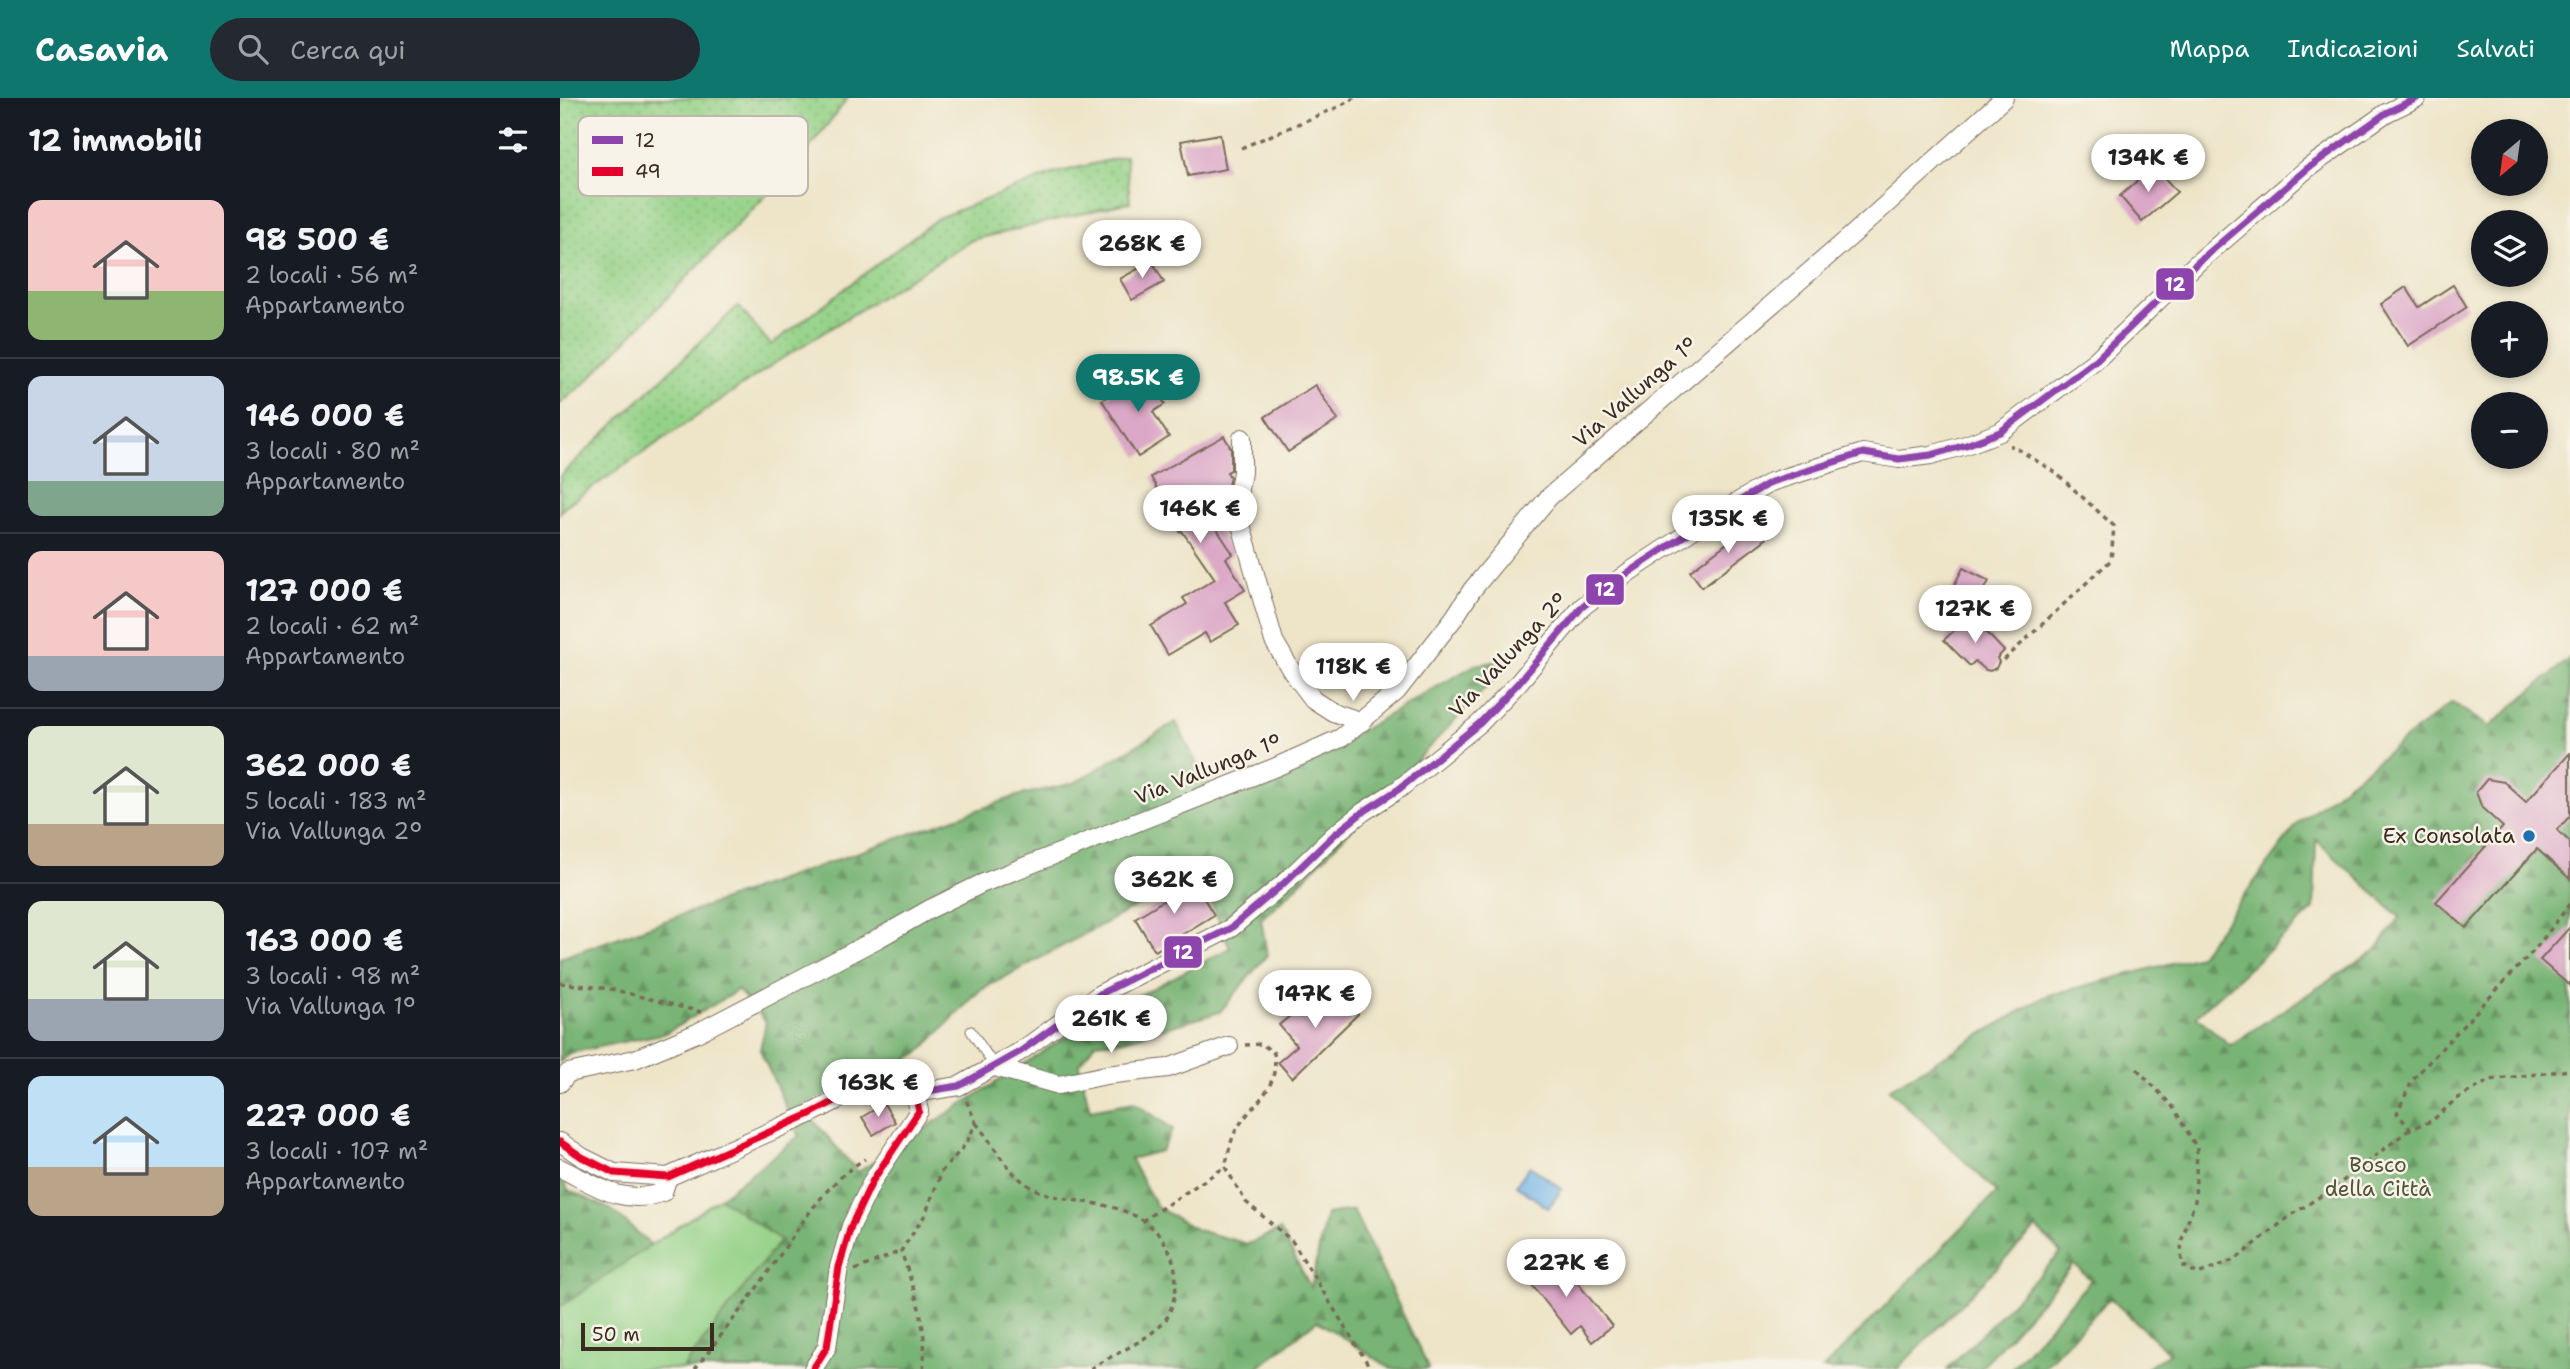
<!DOCTYPE html>
<html lang="it">
<head>
<meta charset="utf-8">
<style>
	body { margin:0; font-family:"Shantell Sans",sans-serif; background:#242831; color:#f1f3f6; height:100vh; display:flex; flex-direction:column; font-size:26px; white-space:nowrap }
	* { box-sizing:border-box; margin:0 }
	p { font-size:23px; color:#9ea1a6 }
	.icon { flex:none; width:38px; height:38px; fill:none; stroke:currentColor; stroke-width:2; stroke-linecap:round; stroke-linejoin:round }
	.map { position:relative; flex:1; overflow:hidden }
	.drawer { display:flex; flex-direction:column; background:#171b24; width:560px }
	.drawer>* { flex:none }
	.needle { width:46px; rotate:209deg }
	.buttons { position:absolute; left:1911px; top:21px; display:grid; gap:14px }
	.buttons a { display:grid; place-items:center; width:77px; height:77px; border-radius:50%; background:#171b24; box-shadow:0 4px 10px #0003; font-size:35px }
	.scale { position:absolute; left:21px; bottom:18px; width:133px; box-sizing:border-box; padding-left:7px; border:4px solid #3b2a1e; border-top:0; font-size:19px; line-height:24px; white-space:nowrap; color:#3b2a1e; -webkit-text-stroke:5px #f7f3e8; paint-order:stroke }
	.price { position:absolute; translate:-50% -60px; padding:0 16px; border-radius:24px; background:#fff; color:#222; font-size:23px; line-height:46px; filter:drop-shadow(0 2px 4px #0008) }
	.price::after { content:''; position:absolute; left:50%; top:42px; width:21px; height:16px; margin-left:-10px; background:inherit; clip-path:polygon(0 0,100% 0,50% 100%) }
	.price.on { background:#0f766e; color:#fff }
	ul { padding:0; list-style:none }
	li { display:flex; align-items:center; gap:21px; height:175px; padding:0 28px }
	li+li { border-top:2px solid #363941 }
	li span { display:grid; place-items:center; flex:none; width:196px; height:140px; border-radius:14px; color:#555 }
	li>.icon { margin-inline-start:auto }
	span .icon { width:84px; height:84px; fill:#fffc; stroke-width:1 }
	li b { font-size:30px }
	h2 { display:flex; justify-content:space-between; align-items:center; height:84px; padding:0 28px; font-size:30px }
	header { display:flex; align-items:center; gap:42px; box-sizing:border-box; height:98px; padding:0 35px; background:#0f766e; color:#fff }
	header strong { font-size:33px }
	nav { display:flex; gap:38px; margin-inline-start:auto; font-size:24px }
	.search { width:490px; height:63px; background:#242831; display:flex; align-items:center; gap:18px; box-sizing:border-box; padding:0 24px; border-radius:38px; color:#9ea1a6; font-size:26px }
	main { display:flex; flex:1; min-height:0 }
	.map>svg:first-child { display:block }
	.grass { fill:url(#grass-dots); stroke:#687e53; stroke-width:2 }
	.forest { fill:url(#forest-firs); stroke:#5a6f49; stroke-width:2; fill-rule:evenodd }
	.green { fill:#95d288; stroke:#687e53; stroke-width:2 }
	.water { fill:#73b6e9; stroke:#577084; stroke-width:2 }
	.building { fill:#dca8c7 }
	.lines { fill:none; stroke-linecap:round; stroke-linejoin:round }
	.lane-casing { stroke:#7a6b5a; stroke-width:11 }
	.street-casing { stroke:#7a6b5a; stroke-width:20 }
	.path { stroke:#7a6b5a; stroke-width:3.5; stroke-dasharray:5 5; stroke-linecap:butt }
	.lane { stroke:#fff; stroke-width:9 }
	.street { stroke:#fff; stroke-width:18 }
	.bus-1-casing { stroke:#f7f3e8; stroke-width:12 }
	.bus-2-casing { stroke:#f7f3e8; stroke-width:12 }
	.bus-1 { stroke:#8e44ad; stroke-width:7 }
	.bus-2 { stroke:#e4002b; stroke-width:7 }
	.poi-dot { fill:#1f6fb2; stroke:#f7f3e8; stroke-width:2.5 }
	.labels { text-anchor:middle; dominant-baseline:central; stroke-width:5; stroke-linejoin:round; paint-order:stroke }
	.street-label { font-size:21px; fill:#3b2a1e; stroke:#f7f3e8 }
	.poi-label { font-size:21px; fill:#3b2a1e; stroke:#f7f3e8; text-anchor:end }
	.park-label { font-size:21px; fill:#525438; stroke:#f7f3e8 }
	.key { fill:#f7f3e8; stroke:#bfb7ab; stroke-width:2 }
	.key-label { font-size:19px; fill:#3b2a1e }
	.line-badge { stroke:#f7f3e8; stroke-width:2.5 }
	.badge-label { font-size:19px; text-anchor:middle; font-weight:bold; fill:#fff }
</style>
</head>
<body>
<header>
<strong>Casavia</strong>
<div class="search"><svg class="icon" aria-label="search" viewBox="0 0 24 24"><circle cx="10" cy="10" r="6"/><path d="M15 15l6 6"/></svg>Cerca qui</div>
<nav><a>Mappa</a><a>Indicazioni</a><a>Salvati</a></nav>
</header>
<main>
<section class="drawer">
<h2>12 immobili<svg class="icon" aria-label="filters" viewBox="0 0 24 24"><path d="M4 7h16M4 17h16"/><circle cx="9" cy="7" r="2"/><circle cx="15" cy="17" r="2"/></svg></h2>
<ul>
<li><span style="background:linear-gradient(#f6c9c9 65%,#8fb573 0)"><svg class="icon" aria-label="home" viewBox="0 0 24 24"><path d="M3 11l9-7 9 7M6 9v11h12V9"/></svg></span><div><b>98 500 €</b><p>2 locali · 56 m²</p><p>Appartamento</p></div></li>
<li><span style="background:linear-gradient(#c9d6e8 75%,#7fa58c 0)"><svg class="icon" aria-label="home" viewBox="0 0 24 24"><path d="M3 11l9-7 9 7M6 9v11h12V9"/></svg></span><div><b>146 000 €</b><p>3 locali · 80 m²</p><p>Appartamento</p></div></li>
<li><span style="background:linear-gradient(#f6c9c9 75%,#9aa5b1 0)"><svg class="icon" aria-label="home" viewBox="0 0 24 24"><path d="M3 11l9-7 9 7M6 9v11h12V9"/></svg></span><div><b>127 000 €</b><p>2 locali · 62 m²</p><p>Appartamento</p></div></li>
<li><span style="background:linear-gradient(#dfe7d0 70%,#b9a48a 0)"><svg class="icon" aria-label="home" viewBox="0 0 24 24"><path d="M3 11l9-7 9 7M6 9v11h12V9"/></svg></span><div><b>362 000 €</b><p>5 locali · 183 m²</p><p>Via Vallunga 2°</p></div></li>
<li><span style="background:linear-gradient(#dfe7d0 70%,#9aa5b1 0)"><svg class="icon" aria-label="home" viewBox="0 0 24 24"><path d="M3 11l9-7 9 7M6 9v11h12V9"/></svg></span><div><b>163 000 €</b><p>3 locali · 98 m²</p><p>Via Vallunga 1°</p></div></li>
<li><span style="background:linear-gradient(#bfe0f5 65%,#b9a48a 0)"><svg class="icon" aria-label="home" viewBox="0 0 24 24"><path d="M3 11l9-7 9 7M6 9v11h12V9"/></svg></span><div><b>227 000 €</b><p>3 locali · 107 m²</p><p>Appartamento</p></div></li>
</ul>
</section>
<div class="map">
<svg width="2010" height="1271" viewBox="0 0 2010 1271">
	<defs>
		<pattern id="grass-dots" width="8" height="8" patternUnits="userSpaceOnUse" patternTransform="scale(1.75)"><rect width="8" height="8" fill="#95d288"/><path d="M2 2h.1M6 6h.1" fill="none" stroke="#81b475" stroke-width="1.8" stroke-linecap="round"/></pattern>
		<pattern id="forest-firs" width="22" height="20" patternUnits="userSpaceOnUse" patternTransform="scale(1.75)"><rect width="22" height="20" fill="#78b474"/><path d="M5 1l3.5 6h-7zM16 11l3.5 6h-7z" fill="#64935f"/></pattern>
	</defs>
	<rect width="100%" height="100%" fill="#f7f3e8"/>
	<filter id="ink" filterUnits="userSpaceOnUse"><feTurbulence type="fractalNoise" baseFrequency=".0143" numOctaves="2"/><feDisplacementMap in="SourceGraphic" scale="14" xChannelSelector="R" yChannelSelector="G"/><feConvolveMatrix kernelMatrix="1 2 1 2 8 2 1 2 1" color-interpolation-filters="sRGB"/></filter>
	<filter id="wash" filterUnits="userSpaceOnUse"><feTurbulence type="fractalNoise" baseFrequency=".00686" numOctaves="4" result="noise"/><feDisplacementMap in="SourceGraphic" scale="28" xChannelSelector="R" yChannelSelector="G"/><feGaussianBlur stdDeviation="1.57" result="paint"/><feColorMatrix in="noise" values="0 0 0 0 0 0 0 0 0 0 0 0 0 0 0 0 0 1.4 0 .05"/><feComposite in="paint" operator="in"/></filter>
	<g filter="url(#wash)">
		<rect width="100%" height="100%" fill="#eee5c9"/>
		<g class="grass">
			<path d="M0 0H288L239 63 25 285 0 306Z"/>
			<path d="M566 58 570 104 412 142 218 263 5 408 0 415V378L178 208 211 247 378 120 492 76Z"/>
		</g>
		<g class="forest">
			<path d="M2010 560V1271H1586L1609 1255 1550 1200 1482 1271H1451L1531 1182 1514 1166 1420 1271H1387L1501 1155 1476 1130 1337 1271H1263L1437 1094 1329 991 1486 898 1639 858 1738 725 1892 604 1929 629ZM1756 742 1840 819 1816 852 1670 947 1636 918 1754 811Z"/>
			<path d="M953 561 737 788 701 821 707 857 660 914 565 942 535 945 519 967 530 1012 574 1004 613 1031 601 1053 570 1061 597 1109 637 1132 688 1146 720 1132 751 1190 766 1116 793 1112 869 1271H832L757 1223 696 1271H122L220 1142 160 1100 239 1038 200 952 206 924 178 892 106 935 9 955 0 964V860L457 698 514 685 616 624 654 700 783 643 915 567ZM639 774 670 850 530 923 298 1074 241 1008 358 956 419 893Z"/>
			<path d="M0 1078 8 1092 52 1112 91 1147 0 1209Z"/>
		</g>
		<path class="green" d="M160 1100 220 1142 122 1271H0V1209Z"/>
		<path class="water" d="M970 1068 1002 1091 988 1110 956 1087Z"/>
		<g id="blocks">
			<g class="building">
				<path d="M660 36 666 71 628 78 621 43Z"/>
				<path d="M1594 68 1617 94 1582 124 1560 98Z"/>
				<path d="M592 163 604 184 572 202 560 181Z"/>
				<path d="M1893 187 1907 209 1848 248 1821 206 1846 189 1859 209Z"/>
				<path d="M585 275 605 306 593 314 609 339 578 359 542 302Z"/>
				<path d="M755 287 778 322 728 354 705 319Z"/>
				<path d="M664 338 671 350V372L667 374 670 379 667 392 650 402 656 414 648 418 673 456 666 460 685 492 665 504 679 527 650 544 645 535 608 557 591 528 627 506 623 500 655 481 622 433 620 434 591 379Z"/>
				<path d="M1194 425 1206 441 1142 489 1130 473Z"/>
				<path d="M1403 470 1429 483 1416 508 1390 495Z"/>
				<path d="M1410 517 1444 553 1437 560 1439 564 1436 570 1430 573 1426 572 1415 563 1410 568 1384 542Z"/>
				<path d="M2010 655V718L1997 732 2010 744V781L1977 751 1906 830 1876 804 1943 729 1922 710 1916 694 1927 681 1944 684 1966 704Z"/>
				<path d="M634 784 654 817 595 853 575 820Z"/>
				<path d="M2010 829V888L1980 862Z"/>
				<path d="M782 893 798 916 732 980 718 964 737 948 719 927 735 914 741 919 767 898Z"/>
				<path d="M324 1006 335 1024 313 1037 302 1019Z"/>
				<path d="M983 1155 1005 1184 1012 1178 1052 1228 1032 1244 1020 1228 1011 1236 961 1173Z"/>
			</g>
		</g>
	</g>
	<g filter="url(#ink)">
		<use href="#blocks" fill-opacity="0" stroke="#7a6b5a" stroke-width="2"/>
		<g class="lines">
			<g class="lane-casing">
				<path id="lane" d="M411 933 435 969"/>
			</g>
			<g class="street-casing">
				<g id="street">
					<path d="M682 340V374L676 409 714 543 731 572 753 601 773 614 802 624"/>
					<path d="M435 969 499 987 546 977 608 970 669 948"/>
					<path d="M0 985 8 975 75 961 137 935 319 840 370 811 421 786 716 669 781 640 837 593 894 520 912 492 989 399 1291 138 1444 0"/>
					<path d="M355 995 399 988 461 953 540 896 671 830 723 786 774 737 803 714 839 691 920 625 959 584 1022 509 1069 474 1154 418 1211 384 1303 355 1339 361 1371 357 1406 347 1440 334 1535 263 1636 166 1748 70 1826 15 1857 0"/>
					<path d="M0 1044 22 1059 54 1075 108 1079 250 1016 310 985 329 984 346 988 355 995 359 1013 313 1082 291 1128 279 1169 267 1249 253 1271"/>
					<path d="M0 1070C35 1087 63 1109 103 1094L108 1079"/>
				</g>
			</g>
			<g class="path">
				<path d="M681 50 778 9 794 0"/>
				<path d="M1444 562 1551 462 1554 428 1496 375 1453 348H1450"/>
				<path d="M2010 806 1976 850 1853 981 1837 1015 1850 1031 1872 1023 1895 1002 1930 982 2010 972"/>
				<path d="M0 885 51 891 141 914"/>
				<path d="M685 947 702 946 714 955C720 995 690 1005 674 1036 670 1046 668 1058 665 1069L686 1104 732 1143 811 1271"/>
				<path d="M1577 971 1613 1009 1637 1050 1635 1103 1621 1144 1622 1167 1638 1176 1676 1161 1730 1118 1779 1086 1850 1031"/>
				<path d="M416 1025C436 1049 444 1072 471 1089 501 1106 538 1101 569 1115 603 1130 620 1160 615 1196 613 1204 610 1215 606 1221 588 1244 554 1255 530 1271"/>
				<path d="M582 1123 665 1069"/>
				<path d="M295 1172 341 1153"/>
				<path d="M135 1271C158 1241 182 1211 204 1180 233 1140 261 1087 305 1061"/>
				<path d="M363 1271C369 1229 354 1192 341 1153L365 1117 382 1073 406 1046 416 1025 406 1002"/>
			</g>
			<use href="#lane" class="lane"/>
			<use href="#street" class="street"/>
			<g class="bus-1-casing">
				<path id="bus-1" d="M355 995 399 988 461 953 540 896 671 830 723 786 774 737 803 714 839 691 920 625 959 584 1022 509 1069 474 1154 418 1211 384 1303 355 1339 361 1371 357 1406 347 1440 334 1535 263 1636 166 1748 70 1826 15 1857 0"/>
			</g>
			<g class="bus-2-casing">
				<path id="bus-2" d="M0 1044 22 1059 54 1075 108 1079 250 1016 310 985 329 984 346 988 355 995 359 1013 313 1082 291 1128 279 1169 267 1249 253 1271"/>
			</g>
			<use href="#bus-1" class="bus-1"/>
			<use href="#bus-2" class="bus-2"/>
		</g>
	</g>
	<circle class="poi-dot" cx="1969" cy="738" r="7"/>
	<g class="labels">
		<g class="street-label">
			<text transform="translate(1075 294) rotate(-41)">Via Vallunga 1°</text>
			<text transform="translate(948 557) rotate(-47)">Via Vallunga 2°</text>
			<text transform="translate(648 671) rotate(-22)">Via Vallunga 1°</text>
		</g>
		<g class="poi-label">
			<text x="1955" y="738">Ex Consolata</text>
		</g>
		<g class="park-label">
			<text x="1818" y="1067">Bosco<tspan x="1818" dy="24">della Città</tspan></text>
		</g>
	</g>
	<rect x="18" y="18" width="230" height="80" rx="10" class="key"/>
	<rect x="32" y="38" width="31" height="8" fill="#8e44ad"/>
	<rect x="32" y="69" width="31" height="9" fill="#e4002b"/>
	<g class="key-label">
		<text x="75" y="49">12</text>
		<text x="75" y="80">49</text>
	</g>
	<g class="line-badge">
		<rect x="1595" y="169" width="40" height="34" rx="7" fill="#8e44ad"/>
		<rect x="1025" y="475" width="40" height="33" rx="7" fill="#8e44ad"/>
		<rect x="603" y="837" width="40" height="34" rx="7" fill="#8e44ad"/>
	</g>
	<g class="badge-label">
		<text x="1615" y="193">12</text>
		<text x="1045" y="498">12</text>
		<text x="623" y="861">12</text>
	</g>
</svg>
<div class="buttons">
<a><svg class="needle" viewBox="-14 -14 28 28"><path d="M0-13l5 13h-10z" fill="#e53935"/><path d="M0 13l5-13h-10z" fill="#9ea1a6"/></svg></a>
<a><svg class="icon" aria-label="layers" viewBox="0 0 24 24"><path d="M12 4l9 5-9 5-9-5zM3 14l9 5 9-5"/></svg></a>
<a>+</a>
<a>−</a>
</div>
<div class="scale">50 m</div>
<b class="price" style="left:1588px;top:96px">134K €</b>
<b class="price" style="left:582px;top:182px">268K €</b>
<b class="price on" style="left:578px;top:316px">98.5K €</b>
<b class="price" style="left:640px;top:447px">146K €</b>
<b class="price" style="left:1168px;top:457px">135K €</b>
<b class="price" style="left:1415px;top:547px">127K €</b>
<b class="price" style="left:793px;top:605px">118K €</b>
<b class="price" style="left:614px;top:818px">362K €</b>
<b class="price" style="left:755px;top:932px">147K €</b>
<b class="price" style="left:551px;top:957px">261K €</b>
<b class="price" style="left:318px;top:1021px">163K €</b>
<b class="price" style="left:1006px;top:1201px">227K €</b>
</div>
</main>
</body>
</html>
